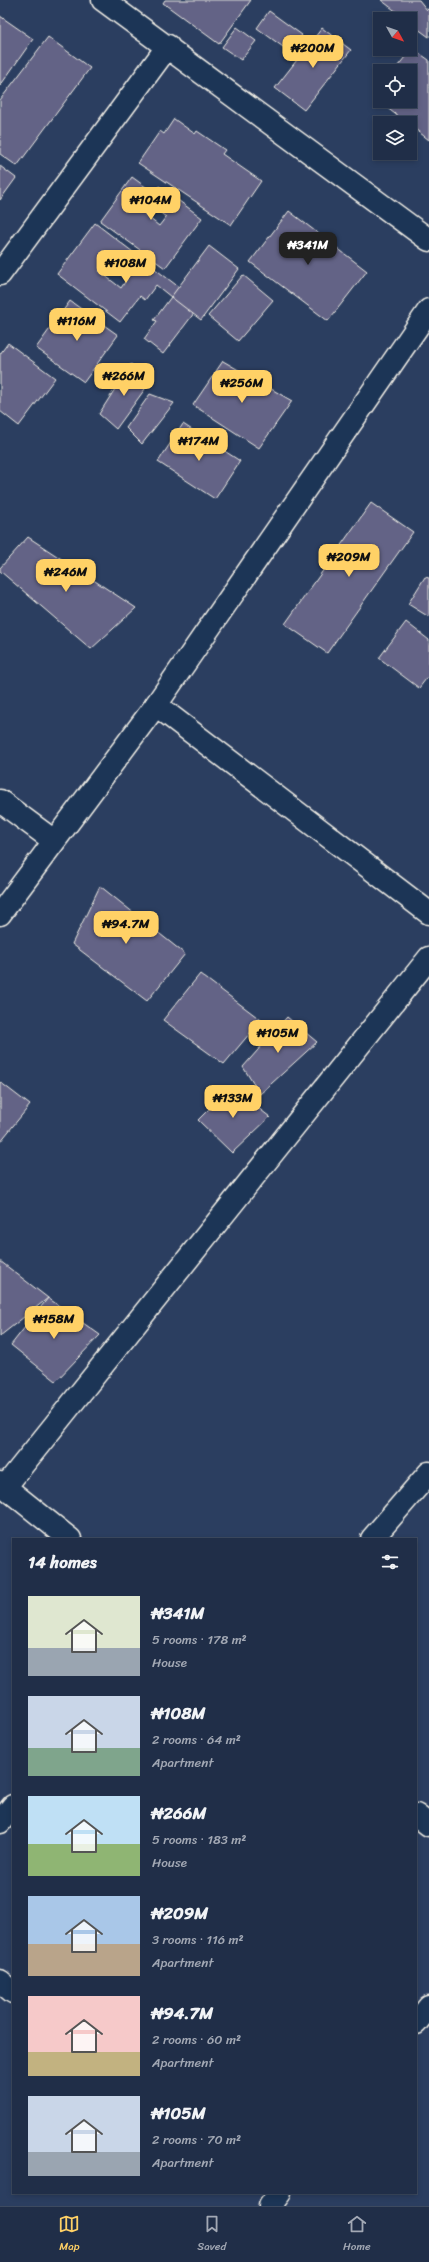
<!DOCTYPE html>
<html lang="en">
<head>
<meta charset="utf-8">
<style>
	body { margin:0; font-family:Sriracha,sans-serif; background:#2d3a52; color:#f1f3f6; height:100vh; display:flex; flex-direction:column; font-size:15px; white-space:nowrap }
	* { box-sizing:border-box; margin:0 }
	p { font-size:13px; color:#a2a8b4 }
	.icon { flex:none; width:22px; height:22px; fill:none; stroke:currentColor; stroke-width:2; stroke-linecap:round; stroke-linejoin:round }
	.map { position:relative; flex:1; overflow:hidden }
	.side { position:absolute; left:12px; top:1538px; width:405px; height:656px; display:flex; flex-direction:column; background:#202e48; border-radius:0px; box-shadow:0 2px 6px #0003,0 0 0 1px #3d4a60 }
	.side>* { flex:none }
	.needle { width:26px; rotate:130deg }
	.fabs { position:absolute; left:373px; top:12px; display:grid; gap:8px }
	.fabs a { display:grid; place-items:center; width:44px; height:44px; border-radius:0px; background:#202e48; box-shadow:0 2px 6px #0003,0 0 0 1px #3d4a60; font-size:20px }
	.price { position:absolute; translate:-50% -34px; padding:0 9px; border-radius:8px; background:#ffd166; color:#111; font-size:13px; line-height:26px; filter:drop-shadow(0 1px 2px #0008) }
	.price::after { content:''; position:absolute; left:50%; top:24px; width:12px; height:9px; margin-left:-6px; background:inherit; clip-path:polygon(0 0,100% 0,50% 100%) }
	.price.current { background:#222; color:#fff }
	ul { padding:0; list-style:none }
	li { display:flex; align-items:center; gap:12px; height:100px; padding:0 16px }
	li span { display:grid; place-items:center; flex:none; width:112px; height:80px; border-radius:0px; color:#555 }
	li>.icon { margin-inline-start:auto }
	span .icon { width:48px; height:48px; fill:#fffc; stroke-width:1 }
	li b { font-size:17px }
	h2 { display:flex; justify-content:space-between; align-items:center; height:48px; padding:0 16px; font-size:17px }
	.tab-bar { display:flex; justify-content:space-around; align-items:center; height:56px; border-top:1px solid #3d4a60; background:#202e48; font-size:11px; color:#a2a8b4 }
	.tab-bar a { display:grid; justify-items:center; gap:2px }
	.tab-bar .current { color:#ffd166 }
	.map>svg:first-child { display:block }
	.building { fill:#646486; stroke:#f4f1e8; fill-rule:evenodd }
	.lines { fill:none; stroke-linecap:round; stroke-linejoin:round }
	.minor-casing { stroke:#f4f1e8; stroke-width:25 }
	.minor { stroke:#1d3557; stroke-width:22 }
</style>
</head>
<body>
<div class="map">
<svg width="429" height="2206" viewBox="0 0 429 2206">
	<rect width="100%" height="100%" fill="#2b3e60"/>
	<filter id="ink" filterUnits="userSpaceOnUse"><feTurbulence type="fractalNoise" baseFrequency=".025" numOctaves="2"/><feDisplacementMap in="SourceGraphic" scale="8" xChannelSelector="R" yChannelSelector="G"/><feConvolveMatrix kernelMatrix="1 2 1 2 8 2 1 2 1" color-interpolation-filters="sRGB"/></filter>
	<g filter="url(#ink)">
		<g class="building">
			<path d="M165 0H251L219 44 163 3Z"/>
			<path d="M381 0H419L427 10 429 8V37L410 23V19H406Z"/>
			<path d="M269 11 302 35 290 52 257 28Z"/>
			<path d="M0 16 33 39 0 86Z"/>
			<path d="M237 27 256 41 241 60 222 47Z"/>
			<path d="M322 28 351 50 304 110 275 88Z"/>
			<path d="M48 37 90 68 17 166 0 154V100Z"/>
			<path d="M412 48 429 60V140L410 125V123H407L374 98 380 90V101H410V71H394Z"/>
			<path d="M174 119 195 134 197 131 225 150 222 154 261 181 231 225 138 163 160 131 164 134Z"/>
			<path d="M0 166 16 178 0 200Z"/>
			<path d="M132 177 154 193 159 186 202 218 165 268 100 221ZM150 205 166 217 159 226 144 214Z"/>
			<path d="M289 211 367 271 328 321 250 262Z"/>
			<path d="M95 223 201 304 163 354 144 339 157 321 154 320 171 297 156 285 145 300 140 296 120 322 57 274ZM105 263 127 279 121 288 99 271Z"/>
			<path d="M209 246 239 269 201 320 171 297Z"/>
			<path d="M243 275 273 300 238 341 208 316Z"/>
			<path d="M70 301 118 335 84 382 36 348Z"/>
			<path d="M8 343 55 378 19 426 0 411V354Z"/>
			<path d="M223 361 292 401 259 448 193 405Z"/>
			<path d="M131 364 150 382 116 429 99 414Z"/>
			<path d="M150 394 174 403 142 444 126 428Z"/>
			<path d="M183 424 240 461 215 499 158 462Z"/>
			<path d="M371 503 413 532 327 653 285 624Z"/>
			<path d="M28 537 136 608 91 649 0 571V568Z"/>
			<path d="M425 577 429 578V617L408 604Z"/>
			<path d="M406 622 429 640V675L419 688 379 658Z"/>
			<path d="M100 886 185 954 147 1001 72 944Z"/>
			<path d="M200 974 261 1020 224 1064 163 1020Z"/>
			<path d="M287 1017 317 1042 260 1094 243 1067Z"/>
			<path d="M0 1082 30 1105 0 1142Z"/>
			<path d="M231 1087 270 1117 232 1153 198 1120Z"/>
			<path d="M0 1261 48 1298 0 1336Z"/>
			<path d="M48 1298 100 1335 56 1381 11 1345Z"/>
		</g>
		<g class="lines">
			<g class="minor-casing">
				<g id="minor">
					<path d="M103 0 429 240"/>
					<path d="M0 274 168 46"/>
					<path d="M156 705 429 913"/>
					<path d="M0 801 54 841"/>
					<path d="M0 914 156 705 429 310"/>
					<path d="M0 1483 70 1539"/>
					<path d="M5 1487 429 958"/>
					<path d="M372 1539 429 1473"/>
					<path d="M416 1815 429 1825"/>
					<path d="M0 1822 13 1806"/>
					<path d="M0 1981 13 1992"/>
					<path d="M416 2023 429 2007"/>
					<path d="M270 2206 280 2193"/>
				</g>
			</g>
			<use href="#minor" class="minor"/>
		</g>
	</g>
</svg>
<div class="fabs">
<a><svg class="needle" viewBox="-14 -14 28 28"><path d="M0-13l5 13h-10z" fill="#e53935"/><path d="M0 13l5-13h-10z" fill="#a2a8b4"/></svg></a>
<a><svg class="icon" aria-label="locate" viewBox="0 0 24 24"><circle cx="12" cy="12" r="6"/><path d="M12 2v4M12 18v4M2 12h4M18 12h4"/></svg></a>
<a><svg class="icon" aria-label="layers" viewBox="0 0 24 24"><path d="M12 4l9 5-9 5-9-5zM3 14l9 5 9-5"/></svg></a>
</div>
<b class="price" style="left:313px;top:69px">₦200M</b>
<b class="price" style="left:151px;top:221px">₦104M</b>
<b class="price current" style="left:308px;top:266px">₦341M</b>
<b class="price" style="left:126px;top:284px">₦108M</b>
<b class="price" style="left:77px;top:342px">₦116M</b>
<b class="price" style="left:124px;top:397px">₦266M</b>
<b class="price" style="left:242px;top:404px">₦256M</b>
<b class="price" style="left:199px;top:462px">₦174M</b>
<b class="price" style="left:349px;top:578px">₦209M</b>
<b class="price" style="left:66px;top:593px">₦246M</b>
<b class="price" style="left:126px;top:945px">₦94.7M</b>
<b class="price" style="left:278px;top:1054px">₦105M</b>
<b class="price" style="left:233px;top:1119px">₦133M</b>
<b class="price" style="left:54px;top:1340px">₦158M</b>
<section class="side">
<h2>14 homes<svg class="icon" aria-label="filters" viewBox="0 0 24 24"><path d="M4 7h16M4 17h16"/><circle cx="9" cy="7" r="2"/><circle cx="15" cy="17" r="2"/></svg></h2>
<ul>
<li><span style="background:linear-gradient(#dfe7d0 65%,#9aa5b1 0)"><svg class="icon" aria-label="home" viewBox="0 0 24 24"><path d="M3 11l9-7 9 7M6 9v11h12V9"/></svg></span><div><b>₦341M</b><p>5 rooms · 178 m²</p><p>House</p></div></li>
<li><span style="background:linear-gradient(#c9d6e8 65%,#7fa58c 0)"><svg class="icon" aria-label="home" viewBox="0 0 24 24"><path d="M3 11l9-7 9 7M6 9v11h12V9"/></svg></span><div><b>₦108M</b><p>2 rooms · 64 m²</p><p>Apartment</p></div></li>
<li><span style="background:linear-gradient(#bfe0f5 60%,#8fb573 0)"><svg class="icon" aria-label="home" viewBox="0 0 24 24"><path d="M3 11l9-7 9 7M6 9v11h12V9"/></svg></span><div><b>₦266M</b><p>5 rooms · 183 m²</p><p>House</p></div></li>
<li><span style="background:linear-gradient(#a9c7e8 60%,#b9a48a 0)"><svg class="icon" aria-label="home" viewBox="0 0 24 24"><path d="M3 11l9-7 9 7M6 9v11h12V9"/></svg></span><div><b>₦209M</b><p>3 rooms · 116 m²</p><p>Apartment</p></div></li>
<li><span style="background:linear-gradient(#f6c9c9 70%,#c2b280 0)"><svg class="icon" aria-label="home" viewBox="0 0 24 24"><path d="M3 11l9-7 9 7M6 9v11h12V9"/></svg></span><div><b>₦94.7M</b><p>2 rooms · 60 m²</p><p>Apartment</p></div></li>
<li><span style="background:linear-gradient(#c9d6e8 70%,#9aa5b1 0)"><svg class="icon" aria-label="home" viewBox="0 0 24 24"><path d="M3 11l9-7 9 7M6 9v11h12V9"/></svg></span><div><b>₦105M</b><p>2 rooms · 70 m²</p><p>Apartment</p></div></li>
</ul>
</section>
</div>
<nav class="tab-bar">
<a class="current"><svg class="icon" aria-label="map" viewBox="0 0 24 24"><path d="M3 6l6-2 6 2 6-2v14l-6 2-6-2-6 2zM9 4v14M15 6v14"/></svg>Map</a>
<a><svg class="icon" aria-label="saved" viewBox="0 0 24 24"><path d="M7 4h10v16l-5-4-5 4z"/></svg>Saved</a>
<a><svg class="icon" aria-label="home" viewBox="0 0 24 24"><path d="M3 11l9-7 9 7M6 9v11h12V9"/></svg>Home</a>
</nav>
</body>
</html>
